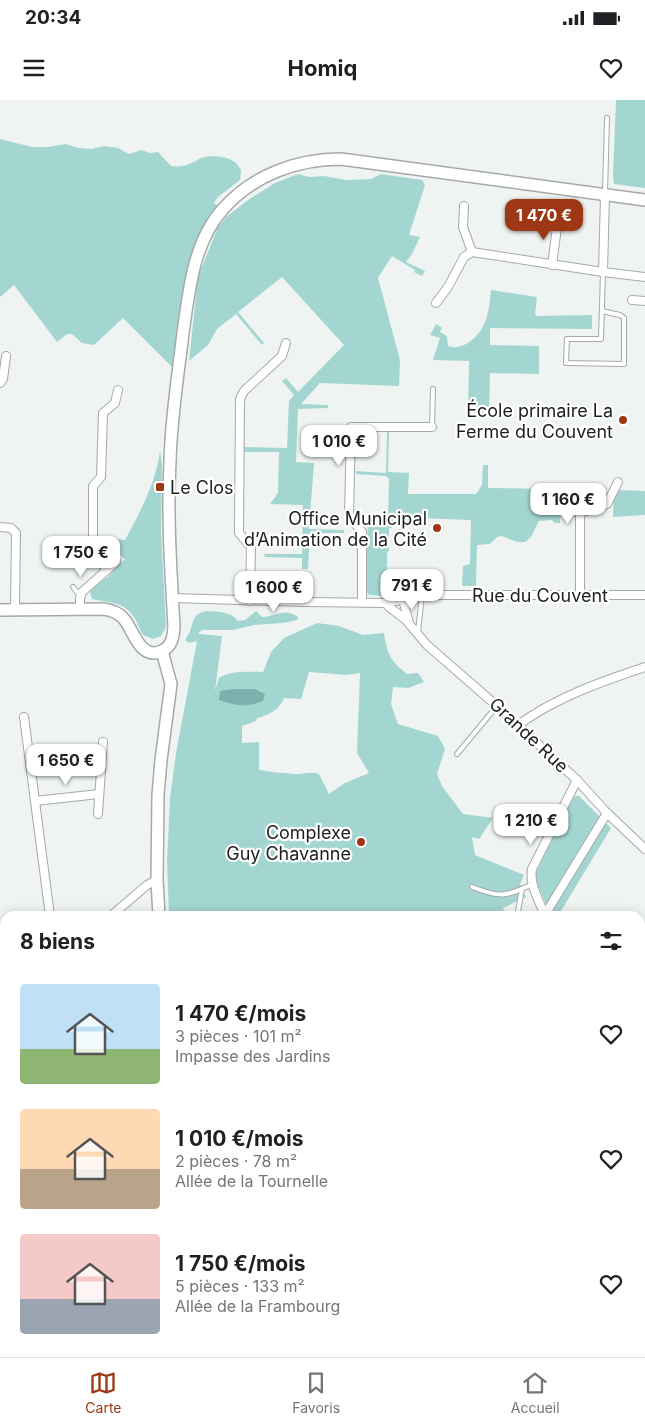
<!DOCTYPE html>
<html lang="fr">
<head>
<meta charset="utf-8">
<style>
	body { margin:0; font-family:Inter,sans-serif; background:#f6f6f6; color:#202124; height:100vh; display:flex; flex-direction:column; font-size:19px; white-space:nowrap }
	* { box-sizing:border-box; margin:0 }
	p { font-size:16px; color:#757577 }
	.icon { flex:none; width:28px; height:28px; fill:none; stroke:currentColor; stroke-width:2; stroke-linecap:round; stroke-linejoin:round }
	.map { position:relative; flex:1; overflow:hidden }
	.drawer { position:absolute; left:0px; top:811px; width:645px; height:446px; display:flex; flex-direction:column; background:#fff; border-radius:15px 15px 0 0; box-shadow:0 2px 12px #0003 }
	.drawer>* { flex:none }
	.price { position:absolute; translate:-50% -42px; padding:0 11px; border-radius:10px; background:#fff; color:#222; font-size:16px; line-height:32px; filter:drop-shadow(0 1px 2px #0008) }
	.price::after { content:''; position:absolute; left:50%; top:30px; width:15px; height:11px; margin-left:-8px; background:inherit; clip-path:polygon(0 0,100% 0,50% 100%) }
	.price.current { background:#9e3713; color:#fff }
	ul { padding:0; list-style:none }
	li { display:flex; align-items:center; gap:15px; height:125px; padding:0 20px }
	li span { display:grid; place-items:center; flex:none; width:140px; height:100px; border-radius:5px; color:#555 }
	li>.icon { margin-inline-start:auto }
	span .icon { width:60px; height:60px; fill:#fffc; stroke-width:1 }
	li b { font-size:21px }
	h2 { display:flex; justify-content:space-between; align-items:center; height:60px; padding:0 20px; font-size:21px }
	.status { display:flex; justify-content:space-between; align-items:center; height:35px; padding:0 25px; background:#fff; direction:ltr }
	.status svg { height:14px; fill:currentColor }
	header { display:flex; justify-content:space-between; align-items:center; height:65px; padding:0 20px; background:#fff; font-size:22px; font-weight:700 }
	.menu { display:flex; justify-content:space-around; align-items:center; height:70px; border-top:1px solid #e0e0e0; background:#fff; font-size:14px; color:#757577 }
	.menu a { display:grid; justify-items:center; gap:2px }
	.menu .current { color:#9e3713 }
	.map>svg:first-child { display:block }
	.green { fill:#a3d6d1; fill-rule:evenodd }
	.water { fill:#7bb1ac }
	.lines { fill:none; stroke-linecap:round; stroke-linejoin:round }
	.lane-casing { stroke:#a5a9a9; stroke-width:6 }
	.street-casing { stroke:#a5a9a9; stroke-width:10 }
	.secondary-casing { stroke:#a5a9a9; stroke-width:14 }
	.lane { stroke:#fff; stroke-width:4 }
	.street { stroke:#fff; stroke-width:8 }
	.secondary { stroke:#fff; stroke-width:11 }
	.poi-dot { fill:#9e3713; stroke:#fff; stroke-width:2 }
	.labels { text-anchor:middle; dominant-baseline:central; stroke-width:4.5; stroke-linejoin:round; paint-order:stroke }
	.poi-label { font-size:18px; fill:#1d1f1e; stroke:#fff; text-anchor:end }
	.street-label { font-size:18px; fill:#1d1f1e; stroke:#fff }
</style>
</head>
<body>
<div class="status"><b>20:34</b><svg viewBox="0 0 49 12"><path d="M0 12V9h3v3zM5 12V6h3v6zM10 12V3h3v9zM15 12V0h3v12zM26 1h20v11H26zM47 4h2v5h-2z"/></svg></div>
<header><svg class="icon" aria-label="menu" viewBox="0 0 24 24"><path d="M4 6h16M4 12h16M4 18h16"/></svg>Homiq<svg class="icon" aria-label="heart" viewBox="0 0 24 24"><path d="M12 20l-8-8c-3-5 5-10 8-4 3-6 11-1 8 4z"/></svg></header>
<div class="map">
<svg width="645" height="1257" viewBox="0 0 645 1257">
	<rect width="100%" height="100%" fill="#eff4f3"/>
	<g class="green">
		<path d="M616 0H645V88L614 84 613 75Z"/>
		<path d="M0 39 32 47H48L66 44 78 48 92 49 104 46 118 48 129 54 141 50 150 53 158 52 171 66C183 68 191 64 201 58 209 55 226 56 233 61 236 62 239 67 241 70L240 80 218 97 214 103 223 109 199 153 178 273 123 218 94 245 82 243 72 234H67L57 242 14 185 0 197Z"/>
		<path d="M298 74 309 77 324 76 346 80 371 79 381 74 422 80 425 85 409 135 420 137 412 154 406 162 425 171 422 176 414 172 415 170 392 156 378 178 400 260 399 286 320 283 301 304 328 305V308L298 309 296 362 314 363 309 429 344 430V433H310L308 469H302V458L265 457 264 454H302L303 405 270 404 278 393 279 352H243V347L287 348 289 301 294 295 282 281 286 278 298 292 344 245 282 177 238 212 264 243 262 245 236 214 217 229 208 245 189 261 198 177 218 127 227 116 251 98 275 83Z"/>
		<path d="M491 190 537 197 535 214 537 216 592 215V229L490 228V245L539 246V274L490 273 489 314H468L469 261 433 260 440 238 430 235 436 224 442 228 440 232 447 236 448 246C464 252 480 235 485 222 489 213 490 200 491 190Z"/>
		<path d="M387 332H389L388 372 409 373 408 394H476L482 385 483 365H488V388L562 389 560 423H554L552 420 539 421 531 437 525 442H517L502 436 497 437 490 444 477 445 476 486H462L463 466 470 464 471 420 415 418 414 424 393 423 392 428H389V451L387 452V496L369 495 366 491 368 414H388L389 379 386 376 356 374V371L386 373Z"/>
		<path d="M160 351 162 365 161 430 166 527 161 536 153 539 143 535C139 529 138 523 134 517 123 501 109 503 92 499L90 493 92 488 108 477 125 459 118 453 113 458 101 457 97 451 96 437 125 440C140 413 156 382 160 351Z"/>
		<path d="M614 390 645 391V415L613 417Z"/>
		<path d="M208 511C220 512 230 511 238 521L245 520 256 511 262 517C275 517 285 507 298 517L297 520 283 523 254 525 233 530H203L199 532V534L222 536 215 591 219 578C232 570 248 572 263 572L271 552 284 538 317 523 339 526 363 535 384 533C387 553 390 561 407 574L418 573 424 582 408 588 393 587 391 604 398 624 438 636 445 649 437 674 442 686 463 714 493 718 479 739 472 737 475 755 524 775 520 784 526 797 503 808 507 816H169L167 762 170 698 176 653 197 541 189 543 186 541V538C196 526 188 513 208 511ZM309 572 347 575 360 573 357 653 369 673 345 683 329 694 319 674C312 671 303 674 295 674 283 673 271 672 259 670V642L242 643V626L256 621 257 618C268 616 280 609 284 598L301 599Z"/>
		<path d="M576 696H579L611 728 558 816H551L536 781V773L573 698Z"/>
		<path d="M5 1069V1252L163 1253 159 1255 160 1257H0V1070Z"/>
		<path d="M326 1253 327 1257H169L166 1253Z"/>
	</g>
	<path class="water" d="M233 589H255L265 594 263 601C244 608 238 606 219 600L220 591Z"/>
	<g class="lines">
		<g class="lane-casing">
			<g id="lane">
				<path d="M605 93 607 18"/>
				<path d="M602 211 620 215 624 218V264L566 263 567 239H601L603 172"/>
				<path d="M432 326 433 289"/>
				<path d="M73 487 80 496"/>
				<path d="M418 532 422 495"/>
				<path d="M457 654 497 606"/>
				<path d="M472 787C501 798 504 797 533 784"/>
				<path d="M518 811 522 789"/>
				<path d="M643 969 645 968"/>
			</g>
		</g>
		<g class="street-casing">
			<g id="street">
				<path d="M464 106 463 127 472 152"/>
				<path d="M552 165 558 120"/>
				<path d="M603 172 645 177"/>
				<path d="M632 200 645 201"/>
				<path d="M436 203 448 187 464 157 472 152 603 172 605 95"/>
				<path d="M0 283 3 279 6 256"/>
				<path d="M0 427 11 428 16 433 15 509"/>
				<path d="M107 470 96 457 93 447V386L101 377 103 313 115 303 118 290"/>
				<path d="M580 496V413L607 404 618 382"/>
				<path d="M172 498 307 502 386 503 422 495H645"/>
				<path d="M403 499 409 523"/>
				<path d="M250 501 251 447 239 433 240 299 244 291 282 256 286 243"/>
				<path d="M362 502V432L349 416 351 327H432"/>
				<path d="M386 503 389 507 405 519 427 545 497 606 577 680 607 713 645 749"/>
				<path d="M80 509V499L82 492 116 462"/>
				<path d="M24 617 50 816"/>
				<path d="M518 625C557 597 600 582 645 567"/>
				<path d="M35 701 99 694"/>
				<path d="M98 714 103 642"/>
				<path d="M111 816 147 785 157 780"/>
				<path d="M545 816C540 802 529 785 532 769L577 680"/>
				<path d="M546 816 549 808 607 713"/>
				<path d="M640 953 645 961"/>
				<path d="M640 995 645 992"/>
				<path d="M0 1019 5 1018"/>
				<path d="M640 1036 645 1043"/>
				<path d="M640 1125 645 1122"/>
				<path d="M640 1247 645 1256"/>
				<path d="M438 1252 440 1257"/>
				<path d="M425 1257 432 1252"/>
			</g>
		</g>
		<g class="secondary-casing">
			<g id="secondary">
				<path d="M0 510 103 509C111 510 119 513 124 519 134 531 140 561 162 551 172 546 173 538 174 527 171 472 167 417 170 361 171 318 178 276 183 233 189 192 193 142 223 109 253 75 297 59 341 59L645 100"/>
				<path d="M159 816 157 780 158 695 161 660 171 584 162 551"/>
				<path d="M345 1252 346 1257"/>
			</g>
		</g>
		<use href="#lane" class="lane"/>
		<use href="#street" class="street"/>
		<use href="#secondary" class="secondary"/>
	</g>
	<g class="poi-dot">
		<circle cx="623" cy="320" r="5"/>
		<rect x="155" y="382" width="10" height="10" rx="2.5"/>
		<circle cx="437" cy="428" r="5"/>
		<circle cx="361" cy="742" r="5"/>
	</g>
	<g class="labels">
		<g class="poi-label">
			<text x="613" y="310">École primaire La<tspan x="613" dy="21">Ferme du Couvent</tspan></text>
			<text x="170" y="387" text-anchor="start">Le Clos</text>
			<text x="427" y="418">Office Municipal<tspan x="427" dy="21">d’Animation de la Cité</tspan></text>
			<text x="351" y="732">Complexe<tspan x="351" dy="21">Guy Chavanne</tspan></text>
		</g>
		<g class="street-label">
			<text x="540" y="495">Rue du Couvent</text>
			<text transform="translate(529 635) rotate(43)">Grande Rue</text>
		</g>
	</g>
</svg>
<b class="price current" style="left:544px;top:141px">1 470 €</b>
<b class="price" style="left:339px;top:367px">1 010 €</b>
<b class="price" style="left:568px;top:425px">1 160 €</b>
<b class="price" style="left:81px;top:478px">1 750 €</b>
<b class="price" style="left:412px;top:511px">791 €</b>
<b class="price" style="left:274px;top:513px">1 600 €</b>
<b class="price" style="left:66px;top:686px">1 650 €</b>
<b class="price" style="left:531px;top:746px">1 210 €</b>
<section class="drawer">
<h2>8 biens<svg class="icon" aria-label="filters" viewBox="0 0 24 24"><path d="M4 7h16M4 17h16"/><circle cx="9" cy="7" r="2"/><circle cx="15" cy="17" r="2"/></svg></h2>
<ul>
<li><span style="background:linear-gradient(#bfe0f5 65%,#8fb573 0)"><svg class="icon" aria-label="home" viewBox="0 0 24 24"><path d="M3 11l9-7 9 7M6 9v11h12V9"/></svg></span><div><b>1 470 €/mois</b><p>3 pièces · 101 m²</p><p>Impasse des Jardins</p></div><svg class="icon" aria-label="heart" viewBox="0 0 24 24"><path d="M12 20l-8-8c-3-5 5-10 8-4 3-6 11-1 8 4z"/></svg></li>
<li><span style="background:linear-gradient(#ffd9b3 60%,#b9a48a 0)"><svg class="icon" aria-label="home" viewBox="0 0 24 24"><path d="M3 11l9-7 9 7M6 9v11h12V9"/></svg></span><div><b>1 010 €/mois</b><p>2 pièces · 78 m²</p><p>Allée de la Tournelle</p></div><svg class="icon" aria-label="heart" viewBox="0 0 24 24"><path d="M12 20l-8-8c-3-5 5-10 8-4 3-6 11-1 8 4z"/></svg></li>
<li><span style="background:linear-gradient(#f6c9c9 65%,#9aa5b1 0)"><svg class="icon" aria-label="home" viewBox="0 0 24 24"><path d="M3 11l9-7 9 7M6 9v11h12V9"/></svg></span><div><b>1 750 €/mois</b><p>5 pièces · 133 m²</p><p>Allée de la Frambourg</p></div><svg class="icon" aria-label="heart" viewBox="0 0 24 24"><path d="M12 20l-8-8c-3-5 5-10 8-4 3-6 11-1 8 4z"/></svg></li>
</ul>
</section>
</div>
<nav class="menu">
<a class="current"><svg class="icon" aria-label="map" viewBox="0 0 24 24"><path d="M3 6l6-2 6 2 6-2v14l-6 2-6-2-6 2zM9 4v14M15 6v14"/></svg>Carte</a>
<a><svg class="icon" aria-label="saved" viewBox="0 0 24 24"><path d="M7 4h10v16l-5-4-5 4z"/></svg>Favoris</a>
<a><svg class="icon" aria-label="home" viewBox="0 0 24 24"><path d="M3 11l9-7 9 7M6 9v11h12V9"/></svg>Accueil</a>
</nav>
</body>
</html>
